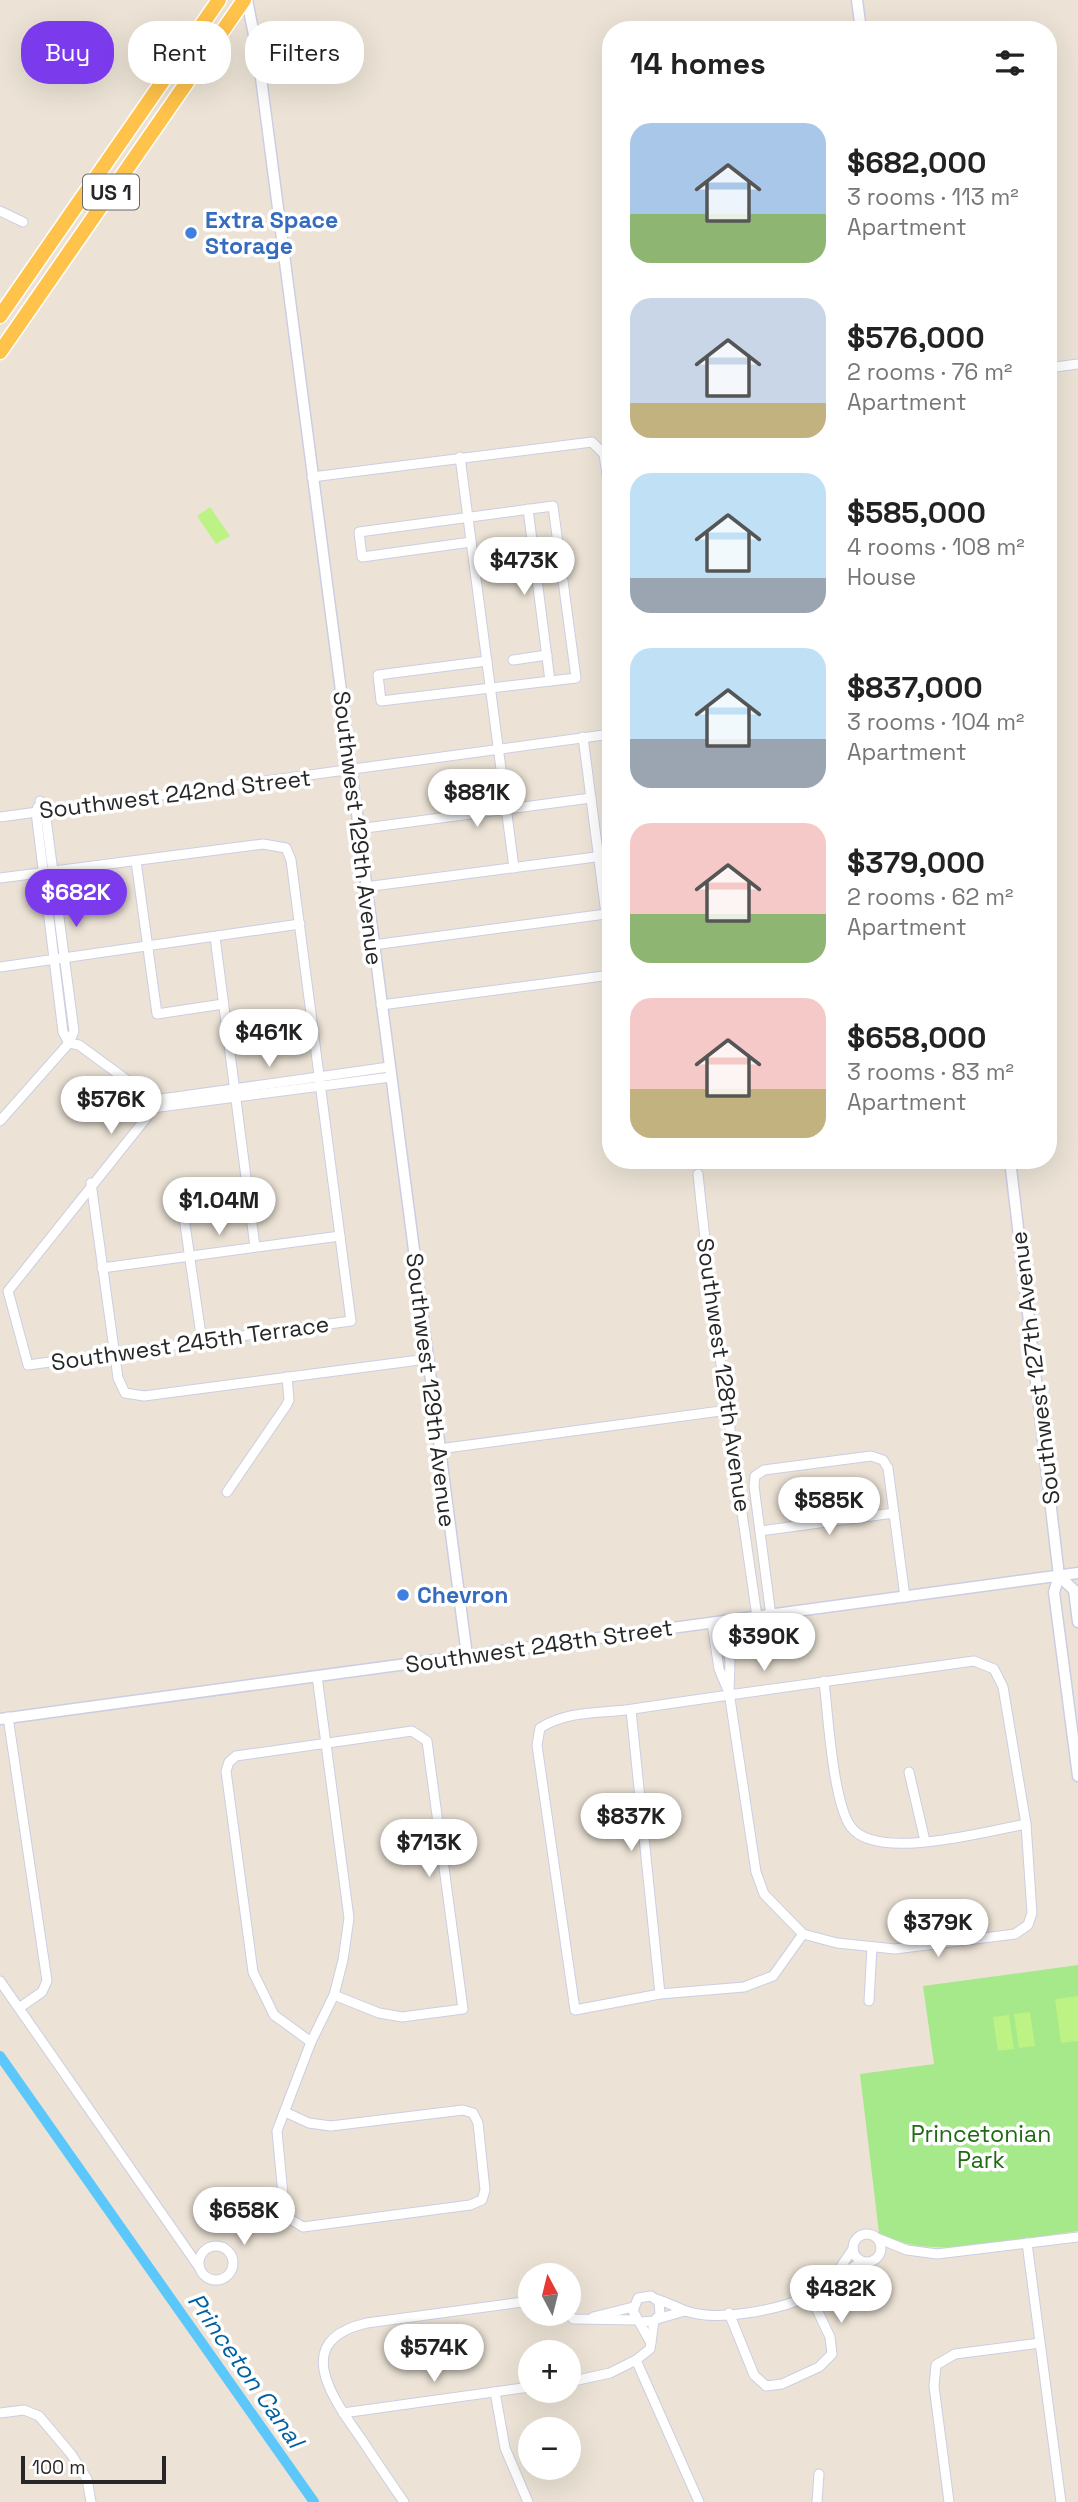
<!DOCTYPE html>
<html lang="en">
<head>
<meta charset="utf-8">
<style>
	body { margin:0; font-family:"Space Grotesk",sans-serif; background:#f2f2f2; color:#222; height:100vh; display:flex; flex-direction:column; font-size:26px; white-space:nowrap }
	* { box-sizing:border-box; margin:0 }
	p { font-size:23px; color:#767676 }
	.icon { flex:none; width:38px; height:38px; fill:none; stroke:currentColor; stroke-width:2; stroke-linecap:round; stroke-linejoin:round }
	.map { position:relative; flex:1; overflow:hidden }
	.drawer { position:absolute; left:602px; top:21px; width:455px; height:1148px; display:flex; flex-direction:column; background:#fff; border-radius:28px; box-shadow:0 7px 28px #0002 }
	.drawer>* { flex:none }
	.banner { position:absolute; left:21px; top:21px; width:476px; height:63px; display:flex; gap:14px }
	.needle { width:46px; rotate:353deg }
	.buttons { position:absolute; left:518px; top:2263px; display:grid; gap:14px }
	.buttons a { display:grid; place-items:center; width:63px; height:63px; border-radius:50%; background:#fff; box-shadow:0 7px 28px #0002; font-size:35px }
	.scale { position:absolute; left:21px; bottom:18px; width:145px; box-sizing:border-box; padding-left:7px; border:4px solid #272727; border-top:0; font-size:19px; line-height:24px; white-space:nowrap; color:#272727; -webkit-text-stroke:5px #fff; paint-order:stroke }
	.price { position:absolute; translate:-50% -60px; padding:0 16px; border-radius:24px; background:#fff; color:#222; font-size:23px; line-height:46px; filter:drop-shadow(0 2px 4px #0008) }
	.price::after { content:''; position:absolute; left:50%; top:42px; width:21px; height:16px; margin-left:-10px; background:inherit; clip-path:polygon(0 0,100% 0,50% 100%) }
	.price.active { background:#7c3aed; color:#fff }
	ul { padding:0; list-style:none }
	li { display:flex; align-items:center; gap:21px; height:175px; padding:0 28px }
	li span { display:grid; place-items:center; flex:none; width:196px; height:140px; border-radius:21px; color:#555 }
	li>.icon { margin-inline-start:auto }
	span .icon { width:84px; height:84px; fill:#fffc; stroke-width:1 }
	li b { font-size:30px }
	h2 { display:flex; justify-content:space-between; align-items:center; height:84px; padding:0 28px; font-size:30px }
	.pill { padding:0 24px; border-radius:28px; background:#fff; box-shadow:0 7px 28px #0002; font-size:24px; line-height:63px }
	.pill.active { background:#7c3aed; color:#fff }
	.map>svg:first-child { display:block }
	.green { fill:#a5e98b }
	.pitch { fill:#bdf285 }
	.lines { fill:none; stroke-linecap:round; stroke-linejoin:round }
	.canal { stroke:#5bc7fb; stroke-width:10 }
	.minor-casing { stroke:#cbcee2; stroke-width:11 }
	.tertiary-casing { stroke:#cbcee2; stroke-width:13 }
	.trunk-casing { stroke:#fff; stroke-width:17 }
	.minor { stroke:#fff; stroke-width:9 }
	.tertiary { stroke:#fff; stroke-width:10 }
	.trunk { stroke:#ffc24a; stroke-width:14 }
	.shop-dot { fill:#3f7fe0; stroke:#fff; stroke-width:2.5 }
	.labels { text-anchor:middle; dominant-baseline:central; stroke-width:7; stroke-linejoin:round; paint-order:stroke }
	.shield { fill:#fff; stroke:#686868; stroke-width:2 }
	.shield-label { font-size:21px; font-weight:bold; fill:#272727 }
	.shop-label { font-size:23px; font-weight:bold; fill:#366cbe; stroke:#fff; text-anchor:start }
	.street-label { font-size:23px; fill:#272727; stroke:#fff }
	.park-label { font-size:23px; fill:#1e6911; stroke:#fff }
	.water-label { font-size:24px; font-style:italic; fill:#0060a1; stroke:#fff }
</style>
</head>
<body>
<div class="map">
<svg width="1078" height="2502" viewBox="0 0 1078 2502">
	<rect width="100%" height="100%" fill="#ece3d6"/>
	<path class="green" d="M1078 1965V2231C1022 2238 934 2262 883 2235L879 2233 860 2074 934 2064 923 1986Z"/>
	<g class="pitch">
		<path d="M210 507 230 536 216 544 197 516Z"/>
		<path d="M1078 1996V2041L1061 2043 1055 1999Z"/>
		<path d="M1030 2012 1035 2046 1019 2048 1014 2014Z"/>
		<path d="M1009 2015 1014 2049 998 2051 993 2017Z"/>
	</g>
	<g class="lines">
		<path class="canal" d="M0 2056 314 2502"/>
		<g class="minor-casing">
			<g id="minor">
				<path d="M0 211 23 222"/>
				<path d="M1048 368 1078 364"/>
				<path d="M460 457 514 868"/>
				<path d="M312 477 592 442 604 454 611 503"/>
				<path d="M528 509 550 681"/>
				<path d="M471 542 362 557 359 532 553 506 576 678 381 701 378 675 487 661"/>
				<path d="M513 660 547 655"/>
				<path d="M38 807 36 812 63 1032 69 1043"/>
				<path d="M0 817 611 734"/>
				<path d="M358 829 591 798"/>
				<path d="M136 861 157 1014 223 1004"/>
				<path d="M0 878 263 844 286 848 291 860 351 1321 28 1365 8 1291 147 1117 154 1100"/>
				<path d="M365 887 611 855"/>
				<path d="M215 937 255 1247"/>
				<path d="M373 945 606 914 583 737"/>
				<path d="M0 967 300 924"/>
				<path d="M381 1005 611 975"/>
				<path d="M69 1043 79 1045 154 1100 389 1067"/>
				<path d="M152 1108 391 1077"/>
				<path d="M0 1121 69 1043 74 1031 45 811 40 801"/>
				<path d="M698 1174C713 1322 736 1469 757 1617"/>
				<path d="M91 1183 118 1378 125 1393 144 1396 427 1359"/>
				<path d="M102 1268 340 1236"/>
				<path d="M202 1342 180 1190 247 1182"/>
				<path d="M439 1449 728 1410"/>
				<path d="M227 1492 286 1406 289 1400 287 1377"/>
				<path d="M760 1531 894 1513"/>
				<path d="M771 1616 754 1486 755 1476 764 1470 871 1456 883 1460 888 1468 905 1597"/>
				<path d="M725 1621 730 1662 729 1692 756 1872 764 1894 803 1934 837 1943 895 1949 1015 1934 1028 1925 1032 1913 1026 1824 1003 1687 994 1669 974 1661C860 1677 746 1692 633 1709 599 1714 569 1710 540 1728L537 1745 575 2010 660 1994 744 1987 773 1976 803 1934"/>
				<path d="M712 1623 719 1669 727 1688"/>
				<path d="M824 1681C828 1715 833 1803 851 1827 877 1862 987 1831 1026 1824"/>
				<path d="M631 1710 660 1994"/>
				<path d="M8 1717 47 1981 42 1992 19 2008"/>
				<path d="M909 1772 925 1841"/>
				<path d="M0 1981 199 2267"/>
				<path d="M869 2001 872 1947"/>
				<path d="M311 2042 274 2015 253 1972 226 1771 229 1762 236 1756 412 1731 427 1741 463 2009 402 2017 379 2013 334 1995"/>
				<path d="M285 2112 309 2123 331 2126 463 2110 473 2113 478 2123 485 2190 482 2200 470 2205 303 2227 285 2216 277 2131 311 2042 334 1995 343 1960 349 1918 317 1676"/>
				<circle cx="867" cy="2248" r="14"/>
				<path d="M877 2238 907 2250 937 2254 1078 2237"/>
				<path d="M1027 2243 1061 2502"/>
				<circle cx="216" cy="2263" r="17"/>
				<path d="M835 2275 853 2249"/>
				<path d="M656 2299C666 2302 676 2307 686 2311 716 2322 780 2310 808 2296 828 2285 843 2270 864 2262"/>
				<path d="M729 2313 754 2375 766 2386 782 2384 819 2367 832 2354 830 2337 810 2295"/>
				<path d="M569 2314 573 2319 637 2320"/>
				<path d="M593 2317 633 2307"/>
				<path d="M657 2319 685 2311"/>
				<path d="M654 2321 650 2349 636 2360 699 2502"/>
				<path d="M641 2322 654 2321 660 2315 659 2302 651 2296 638 2298 633 2311 651 2343"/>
				<path d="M569 2382 610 2373 636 2360"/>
				<path d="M495 2392 505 2448 528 2502"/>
				<path d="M0 2413 24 2410 39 2416 71 2454 87 2479 91 2502"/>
				<path d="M343 2413 530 2387"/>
				<path d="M404 2502C390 2482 376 2461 362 2440 335 2401 288 2341 367 2323L530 2301"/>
				<path d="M817 2502 819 2474"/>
				<path d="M949 2502 934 2386 936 2365 955 2354 1040 2343"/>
			</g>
		</g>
		<g class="tertiary-casing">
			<g id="tertiary">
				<path d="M247 0 258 55 467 1656"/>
				<path d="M857 0 861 30"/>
				<path d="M1010 1160 1059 1576 1054 1592 1078 1776"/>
				<path d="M1059 1576 1074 1590 1078 1622"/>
				<path d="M0 1719 1078 1573"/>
			</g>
		</g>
		<g class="trunk-casing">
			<g id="trunk">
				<path d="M0 316 219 0"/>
				<path d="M0 352 244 0"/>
			</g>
		</g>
		<use href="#minor" class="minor"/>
		<use href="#tertiary" class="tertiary"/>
		<use href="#trunk" class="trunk"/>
	</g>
	<g class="shop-dot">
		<circle cx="191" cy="233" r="7"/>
		<circle cx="403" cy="1595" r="7"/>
	</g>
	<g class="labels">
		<rect class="shield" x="83" y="174.5" width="56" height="35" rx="5"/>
		<g class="shield-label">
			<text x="111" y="192">US 1</text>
		</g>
		<g class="shop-label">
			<text x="205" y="220">Extra Space<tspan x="205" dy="26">Storage</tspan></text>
			<text x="417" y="1595">Chevron</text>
		</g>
		<g class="street-label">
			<text transform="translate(175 794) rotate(-7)">Southwest 242nd Street</text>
			<text transform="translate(358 828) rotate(83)">Southwest 129th Avenue</text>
			<text transform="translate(190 1343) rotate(-8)">Southwest 245th Terrace</text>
			<text transform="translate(1035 1368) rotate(-97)">Southwest 127th Avenue</text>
			<text transform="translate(724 1375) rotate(82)">Southwest 128th Avenue</text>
			<text transform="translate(431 1390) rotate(83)">Southwest 129th Avenue</text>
			<text transform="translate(539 1646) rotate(-8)">Southwest 248th Street</text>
		</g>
		<g class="park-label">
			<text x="981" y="2134">Princetonian<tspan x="981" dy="26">Park</tspan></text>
		</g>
		<g class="water-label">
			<text transform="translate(246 2370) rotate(55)">Princeton Canal</text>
		</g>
	</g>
</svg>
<div class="buttons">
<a><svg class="needle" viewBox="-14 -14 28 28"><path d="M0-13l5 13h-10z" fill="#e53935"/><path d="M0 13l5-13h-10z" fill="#767676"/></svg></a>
<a>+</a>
<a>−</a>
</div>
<div class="scale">100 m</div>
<b class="price" style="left:524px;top:597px">$473K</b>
<b class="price" style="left:477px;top:829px">$881K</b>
<b class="price active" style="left:76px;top:929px">$682K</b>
<b class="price" style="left:269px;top:1069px">$461K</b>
<b class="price" style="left:111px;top:1136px">$576K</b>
<b class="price" style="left:219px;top:1237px">$1.04M</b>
<b class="price" style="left:829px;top:1537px">$585K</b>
<b class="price" style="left:764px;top:1673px">$390K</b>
<b class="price" style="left:631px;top:1853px">$837K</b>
<b class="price" style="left:429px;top:1879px">$713K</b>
<b class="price" style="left:938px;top:1959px">$379K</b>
<b class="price" style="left:244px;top:2247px">$658K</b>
<b class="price" style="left:841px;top:2325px">$482K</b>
<b class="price" style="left:434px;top:2384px">$574K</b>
<div class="banner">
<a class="pill active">Buy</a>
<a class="pill">Rent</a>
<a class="pill">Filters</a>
</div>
<section class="drawer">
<h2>14 homes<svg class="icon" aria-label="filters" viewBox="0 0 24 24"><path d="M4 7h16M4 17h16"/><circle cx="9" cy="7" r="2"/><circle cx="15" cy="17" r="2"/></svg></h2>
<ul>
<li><span style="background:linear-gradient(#a9c7e8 65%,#8fb573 0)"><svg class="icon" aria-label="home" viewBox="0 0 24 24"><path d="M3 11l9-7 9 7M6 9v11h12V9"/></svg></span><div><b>$682,000</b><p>3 rooms · 113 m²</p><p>Apartment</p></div></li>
<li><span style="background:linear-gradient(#c9d6e8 75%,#c2b280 0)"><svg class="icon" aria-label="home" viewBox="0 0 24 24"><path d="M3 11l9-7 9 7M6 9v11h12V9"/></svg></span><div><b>$576,000</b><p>2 rooms · 76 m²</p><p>Apartment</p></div></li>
<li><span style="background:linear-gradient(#bfe0f5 75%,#9aa5b1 0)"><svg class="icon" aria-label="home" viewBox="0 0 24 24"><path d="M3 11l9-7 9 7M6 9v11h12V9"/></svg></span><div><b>$585,000</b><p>4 rooms · 108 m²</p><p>House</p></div></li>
<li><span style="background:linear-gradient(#bfe0f5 65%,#9aa5b1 0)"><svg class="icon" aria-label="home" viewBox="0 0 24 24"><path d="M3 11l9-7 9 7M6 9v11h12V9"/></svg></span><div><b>$837,000</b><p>3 rooms · 104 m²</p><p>Apartment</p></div></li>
<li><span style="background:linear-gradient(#f6c9c9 65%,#8fb573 0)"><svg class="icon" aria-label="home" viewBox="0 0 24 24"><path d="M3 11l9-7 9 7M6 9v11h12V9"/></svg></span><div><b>$379,000</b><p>2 rooms · 62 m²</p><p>Apartment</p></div></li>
<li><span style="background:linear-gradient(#f6c9c9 65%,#c2b280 0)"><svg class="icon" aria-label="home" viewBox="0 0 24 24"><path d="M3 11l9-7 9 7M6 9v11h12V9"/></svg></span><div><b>$658,000</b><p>3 rooms · 83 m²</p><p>Apartment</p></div></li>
</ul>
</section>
</div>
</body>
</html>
